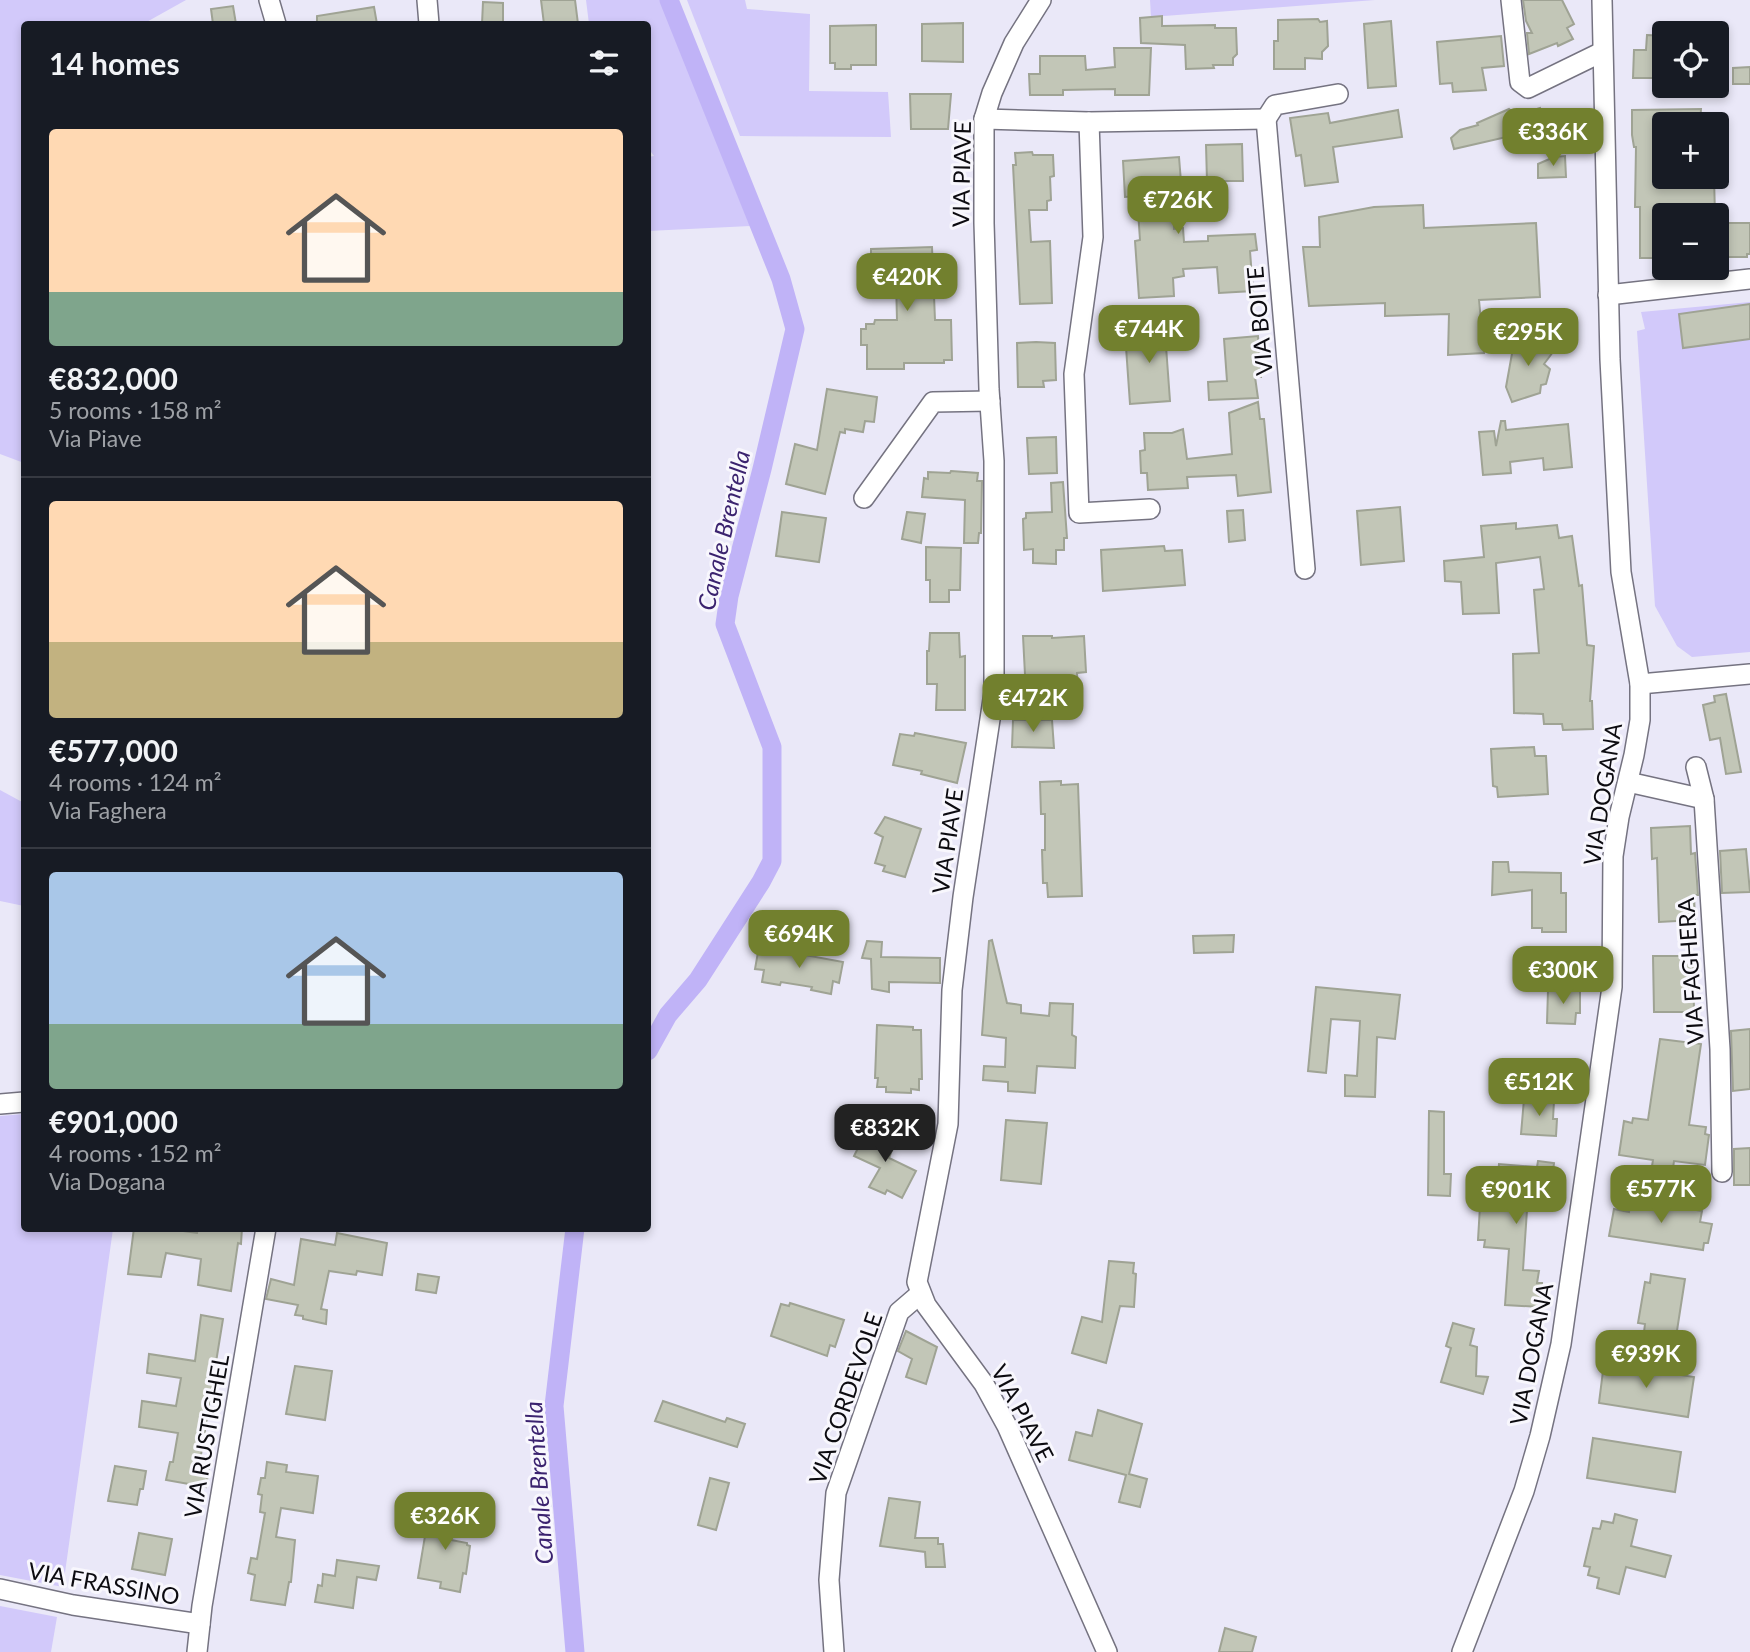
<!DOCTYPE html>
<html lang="en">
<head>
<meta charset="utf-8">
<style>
	body { margin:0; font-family:Lato,sans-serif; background:#242831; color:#f1f3f6; height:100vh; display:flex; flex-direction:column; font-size:26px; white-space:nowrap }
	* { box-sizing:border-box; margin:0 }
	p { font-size:23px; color:#9ea1a6 }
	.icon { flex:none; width:38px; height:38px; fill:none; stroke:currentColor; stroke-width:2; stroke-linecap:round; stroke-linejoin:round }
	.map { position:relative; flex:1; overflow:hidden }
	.side { position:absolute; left:21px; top:21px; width:630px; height:1211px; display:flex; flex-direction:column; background:#171b24; border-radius:7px; box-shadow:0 4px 10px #0003 }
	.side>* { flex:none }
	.buttons { position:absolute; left:1652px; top:21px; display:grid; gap:14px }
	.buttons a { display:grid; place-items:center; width:77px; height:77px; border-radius:7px; background:#171b24; box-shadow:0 4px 10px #0003; font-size:35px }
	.price { position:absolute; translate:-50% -60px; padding:0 16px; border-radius:14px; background:#72802e; color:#fff; font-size:23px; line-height:46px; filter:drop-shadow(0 2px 4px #0008) }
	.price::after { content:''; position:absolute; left:50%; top:42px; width:21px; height:16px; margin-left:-10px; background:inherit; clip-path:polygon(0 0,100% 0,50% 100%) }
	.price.on { background:#222; color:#fff }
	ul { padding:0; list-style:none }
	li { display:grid; align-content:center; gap:14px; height:371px; padding:0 28px }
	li+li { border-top:2px solid #363941 }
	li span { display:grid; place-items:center; height:217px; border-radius:7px; color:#555 }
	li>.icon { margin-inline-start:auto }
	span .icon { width:126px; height:126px; fill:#fffc; stroke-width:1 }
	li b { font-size:30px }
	h2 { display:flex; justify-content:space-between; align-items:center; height:84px; padding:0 28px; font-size:30px }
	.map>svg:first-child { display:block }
	.green { fill:#d2c9fa }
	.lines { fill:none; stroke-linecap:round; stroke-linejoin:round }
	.canal { stroke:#c0b3f7; stroke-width:19 }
	.building { fill:#c2c6b7; stroke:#9fa394; stroke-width:2 }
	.minor-casing { stroke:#757381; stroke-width:22 }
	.minor { stroke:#fff; stroke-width:19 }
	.labels { text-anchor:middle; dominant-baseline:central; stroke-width:6; stroke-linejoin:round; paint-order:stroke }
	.street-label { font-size:23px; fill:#0c0b10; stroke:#f8f7fd }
	.water-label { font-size:24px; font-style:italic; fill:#3b236f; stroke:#f8f7fd }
</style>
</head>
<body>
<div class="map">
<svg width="1750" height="1652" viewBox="0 0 1750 1652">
	<rect width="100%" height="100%" fill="#eae8f8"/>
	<g class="green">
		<path d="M0 0H186L143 24H24V463L0 454Z"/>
		<path d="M586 0H660L750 226 648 231V157L654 156 648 148V24H589Z"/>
		<path d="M687 0H745L747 9 810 14 809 91 888 92 891 137 740 136Z"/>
		<path d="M1150 0H1375L1151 17Z"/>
		<path d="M1750 302V652L1692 657 1677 646 1655 606 1637 331 1645 329 1641 312Z"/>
		<path d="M0 790 24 803V906L0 901Z"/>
		<path d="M24 1114V1228L113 1229 63 1587 0 1575V1116Z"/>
		<path d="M0 1606 57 1617 51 1652H0Z"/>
	</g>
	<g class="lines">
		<g class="canal">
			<path d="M648 1051 668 1015 698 980 761 882 772 861V747L725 624 729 596 762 469 795 329 781 279 669 0"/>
			<path d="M575 1652 554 1406 575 1228"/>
		</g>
	</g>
	<g class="building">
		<path d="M541 0H575L578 24H544Z"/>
		<path d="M1523 0H1562L1574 24 1567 28 1573 39 1558 46 1557 43 1529 54 1527 33H1532L1526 21Z"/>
		<path d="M483 2 503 3V24H482Z"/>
		<path d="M233 6 236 24H213L211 9Z"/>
		<path d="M374 7 377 24H317V16Z"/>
		<path d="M1162 16V26L1215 25V28H1236L1237 54 1233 58V65H1213L1214 68 1186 69 1185 45 1141 43 1140 18Z"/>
		<path d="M1318 19 1320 22 1327 21 1328 46 1322 52V59L1305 58V69H1274V41H1278V20Z"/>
		<path d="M1391 21 1396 86 1368 88 1364 24Z"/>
		<path d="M963 23V62L922 61V24Z"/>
		<path d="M876 25V65H851V69H835V63H830V26Z"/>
		<path d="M1647 35 1664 36V78H1633L1634 50H1646Z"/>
		<path d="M1501 36 1504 66 1482 68 1486 90 1453 92 1452 83 1440 84 1437 42Z"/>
		<path d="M1114 48H1151L1149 95H1115V89L1063 90V95H1030L1029 74H1040V56H1085L1086 70 1115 67Z"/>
		<path d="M1750 67V84H1733V68Z"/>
		<path d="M910 94H951L948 129H911Z"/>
		<path d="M1540 108 1544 124 1541 129 1454 149 1451 138 1460 130 1478 125 1477 123 1509 109 1517 115Z"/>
		<path d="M1701 109 1700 124H1664V177H1714L1715 215H1699V207H1664V258H1640V207H1635L1636 147H1634L1632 135V110Z"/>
		<path d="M1398 110 1402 137 1333 147 1338 182 1305 186 1301 155 1296 156 1290 118 1328 113 1330 123Z"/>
		<path d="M1242 144 1243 181H1207L1206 145Z"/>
		<path d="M1032 152 1033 155H1053L1054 176 1050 177 1051 200 1047 201V210H1029L1031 242 1050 241 1052 303 1020 304 1013 165H1016L1015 153Z"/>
		<path d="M1565 156 1566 177 1538 178V164L1554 157Z"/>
		<path d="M1179 157 1181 182 1178 183V195H1173L1174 229 1183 228 1184 242 1208 241V236L1255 234 1257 250 1250 251 1253 291 1219 293 1217 267 1183 269 1184 276 1173 278 1174 296 1139 298 1135 241 1140 240 1137 196 1125 197 1123 161Z"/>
		<path d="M1423 205 1424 228 1536 223 1540 297 1479 300 1484 353 1448 355 1449 314 1385 316V303L1309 306 1303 247H1320L1319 217 1374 207Z"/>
		<path d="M1720 223H1750V254H1747V257H1720Z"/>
		<path d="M932 247 935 320H951L952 360H944V363H904V369H867V345H861V329H866V324H874L875 320H897L896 280H871V249Z"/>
		<path d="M1750 304V339L1683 348 1679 314Z"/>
		<path d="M1170 326 1172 346H1166L1170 401 1130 404 1126 347 1131 346 1130 329Z"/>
		<path d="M1528 330 1553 352 1544 364 1550 369 1546 384 1541 385 1540 393 1512 402 1506 387 1513 348Z"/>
		<path d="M1258 336 1261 377H1255L1258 398 1209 400 1208 382 1227 381 1224 339Z"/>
		<path d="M1036 342 1055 343 1056 380 1043 381 1044 387H1018L1017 343Z"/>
		<path d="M827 389 877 397 874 422 865 421 863 432 845 429V433L840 432 825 494 786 484 795 444 817 450Z"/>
		<path d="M1258 402 1260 419H1264L1271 492 1238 496 1236 475 1187 477 1188 488 1148 490 1147 473H1141L1140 451 1145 450 1144 433H1172L1183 429 1187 459 1232 454 1229 413Z"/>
		<path d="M1501 421H1505L1506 430 1568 424 1572 467 1544 470 1543 458 1510 462 1511 473 1483 475 1479 432 1494 431 1496 446Z"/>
		<path d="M1056 437 1057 473 1029 474 1027 438Z"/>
		<path d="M951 471 978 473 977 481H982L981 533H979L978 543H964L965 500 922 497 924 478 928 479V472L950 473Z"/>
		<path d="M1063 482 1067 538H1064V550H1056V564L1033 563V549L1024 550 1023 519 1026 518V513L1052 512 1051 483Z"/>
		<path d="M1400 507 1404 561 1361 565 1357 511Z"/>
		<path d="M1243 510 1245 540 1229 542 1227 511Z"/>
		<path d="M782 512 826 518 819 562 776 556Z"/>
		<path d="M907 512 925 514 921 543 902 539Z"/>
		<path d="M1516 523V529L1557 525 1559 538 1572 536 1579 586 1582 585 1587 645 1594 646 1590 701H1592L1593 729 1563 730 1562 724H1544L1543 714 1514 713 1513 654 1539 653 1534 590 1544 589 1540 557 1496 563 1499 613 1463 614 1461 582 1445 581 1444 561 1484 557 1481 526Z"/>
		<path d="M1164 546 1165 551 1182 550 1185 585 1103 591 1101 550Z"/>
		<path d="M926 547 961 548 960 590H949V602H930V580H926Z"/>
		<path d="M930 633H959L960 657 965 656V710H936L937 684H927V651H929Z"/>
		<path d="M1023 636H1052V638L1084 636 1086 672 1077 673 1078 698 1026 694Z"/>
		<path d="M1726 694 1741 772 1726 774 1720 738 1710 740 1703 705 1715 702 1714 696Z"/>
		<path d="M1013 720H1052L1054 748 1012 747Z"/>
		<path d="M915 733 966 743 957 783 921 774 922 771 893 765 900 734 914 736Z"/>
		<path d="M1534 747 1535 756H1546L1548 794 1498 797 1497 787 1493 786 1491 749Z"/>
		<path d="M1061 781V785L1078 784 1082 896 1048 897 1047 883H1043L1042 850H1045V814H1041L1040 782Z"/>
		<path d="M885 817 921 829 905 877 883 871 885 866 875 863 883 837 875 833Z"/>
		<path d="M1690 826 1691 854 1695 853 1698 895H1694L1695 920 1659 922 1657 858 1652 859 1651 828Z"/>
		<path d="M1746 849 1750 892 1722 893 1720 851Z"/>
		<path d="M1493 862H1508L1509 872 1561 873V893H1566V932H1542V928H1532V890L1492 895Z"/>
		<path d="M1234 935 1233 952 1194 953 1193 936Z"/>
		<path d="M992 940 1007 1003 1021 1005V1013L1049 1016 1050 1003 1073 1004 1072 1035 1076 1037 1075 1068 1037 1066 1035 1093 1008 1091V1082L983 1080 984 1066 1005 1067 1006 1038 982 1035 989 941Z"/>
		<path d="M867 941 882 942 881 957 940 958V983L889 982V992L872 989 871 959 862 958Z"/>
		<path d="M767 948 843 962 839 983 833 981 831 994 811 990 812 987 781 982 780 985 762 982 764 970 755 969 758 952 767 953Z"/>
		<path d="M1653 956H1693L1694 1012H1654Z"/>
		<path d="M1316 987 1400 995 1395 1039 1377 1037 1375 1097 1345 1096V1075L1357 1076 1360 1021 1331 1019 1326 1073 1308 1071Z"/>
		<path d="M1548 990H1580V1013H1576L1575 1024 1547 1023Z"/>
		<path d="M877 1025 913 1027V1030H921L922 1079H919V1090L911 1089V1093L886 1092V1087H877L878 1078H875Z"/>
		<path d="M1750 1029V1089L1733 1091 1731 1031Z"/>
		<path d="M1660 1039 1701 1044 1689 1125 1706 1127 1705 1134 1709 1135 1705 1165 1674 1161 1672 1175 1651 1172 1653 1160 1619 1155 1624 1121 1632 1123 1633 1118 1648 1120Z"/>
		<path d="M1524 1099 1554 1101 1553 1119H1557L1556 1136 1521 1134Z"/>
		<path d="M1429 1111 1444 1112V1174H1451L1450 1196 1428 1195Z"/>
		<path d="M1006 1120 1047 1123 1041 1184 1001 1180Z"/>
		<path d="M875 1129 896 1140 889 1158 916 1171 902 1198 887 1190 885 1194 869 1187 880 1168 854 1156 866 1132 872 1135Z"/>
		<path d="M1750 1148V1185H1734V1149Z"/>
		<path d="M1538 1161 1554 1163 1550 1198 1528 1195 1523 1270 1539 1271 1537 1283H1542L1540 1307 1505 1305 1509 1249 1484 1247 1485 1240H1478L1480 1206 1491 1207 1492 1202H1496L1499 1164 1537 1167Z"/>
		<path d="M1631 1199 1702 1211 1700 1222 1712 1224 1708 1243H1704L1703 1250 1609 1236 1614 1209 1629 1212Z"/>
		<path d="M134 1228H161L197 1233 198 1228H242L241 1244 238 1243 231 1291 198 1285 201 1259 166 1253 161 1277 128 1274Z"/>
		<path d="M337 1233 387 1243 382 1275 357 1271 356 1275 329 1271 321 1309 327 1310 326 1324 303 1319V1316L295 1315 298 1305 266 1299 271 1279 294 1285 301 1239 335 1245Z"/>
		<path d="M1109 1261 1134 1263 1133 1273 1136 1274 1134 1307 1120 1306 1106 1363 1072 1353 1082 1317 1102 1322Z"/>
		<path d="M418 1274 439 1277 436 1293 416 1290Z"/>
		<path d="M1651 1274 1685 1279 1676 1337 1644 1332 1645 1324 1638 1323 1645 1282 1650 1283Z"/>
		<path d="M790 1303 844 1320 835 1347 830 1345 827 1356 771 1336 781 1304 789 1306Z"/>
		<path d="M201 1315 223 1319 199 1467 209 1468 206 1487 166 1480 170 1462H173L178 1433 139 1427 142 1401 176 1406 181 1378 147 1373 149 1354 195 1361Z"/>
		<path d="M1453 1323 1474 1329 1470 1345 1477 1347 1476 1376 1488 1377 1483 1394 1441 1382 1451 1348 1446 1346Z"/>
		<path d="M906 1331 937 1347 926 1384 906 1377 912 1359 898 1351Z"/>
		<path d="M1604 1363 1694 1377 1688 1417 1599 1403Z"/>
		<path d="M295 1366 332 1371 325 1420 286 1414Z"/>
		<path d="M663 1401 725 1422 727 1418 745 1424 737 1447 655 1421Z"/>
		<path d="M1098 1410 1142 1424 1129 1474 1147 1479 1140 1507 1119 1502 1126 1475 1069 1460 1076 1432 1092 1436Z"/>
		<path d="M1593 1438 1681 1452 1675 1492 1587 1478Z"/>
		<path d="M267 1462 287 1465 286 1472 318 1476 313 1513 281 1508 276 1537 295 1540 291 1582H289L285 1605 251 1600 255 1575 248 1573 251 1558 257 1559 265 1513 260 1512 262 1495 258 1494 261 1478H265Z"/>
		<path d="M115 1466 146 1471 143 1489H140L137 1505 108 1501Z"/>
		<path d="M710 1478 729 1483 716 1530 698 1525Z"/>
		<path d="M889 1498 920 1502 915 1538H938V1544H943L945 1567H926L925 1552 880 1546Z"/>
		<path d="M442 1500 459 1503 451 1540 467 1543V1545L470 1546 466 1574 463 1573 460 1592 440 1588 441 1582 418 1578 425 1536 435 1537Z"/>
		<path d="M1615 1514 1637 1520 1631 1546 1671 1556 1665 1577 1626 1567 1619 1594 1597 1588 1599 1578 1588 1575 1590 1567 1584 1566 1593 1528 1600 1529 1602 1521 1613 1523Z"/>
		<path d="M139 1533 172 1539 165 1575 132 1569Z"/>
		<path d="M337 1560 379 1566 376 1580 357 1577 353 1608 315 1602 318 1585 322 1586 323 1574 335 1576Z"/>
		<path d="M1225 1628 1256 1637 1252 1652H1219Z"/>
	</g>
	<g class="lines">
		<g class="minor-casing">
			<g id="minor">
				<path d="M269 0 276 24"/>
				<path d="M427 0 429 24"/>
				<path d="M1041 0 1014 43 992 93 984 119V223L989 389 994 461V693L963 897 952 990 948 1124 917 1282 926 1305 984 1384 1007 1426 1107 1652"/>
				<path d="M1511 0 1520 82 1528 88 1602 52"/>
				<path d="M984 119 1089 122 1266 119"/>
				<path d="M1266 119 1305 569"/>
				<path d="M1266 119 1275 105 1338 94"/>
				<path d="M1089 122 1093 237 1074 374 1079 513 1150 509"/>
				<path d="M1608 295 1750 279"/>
				<path d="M864 498 933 402 990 401"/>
				<path d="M1640 684 1750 674"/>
				<path d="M1696 767 1704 799 1720 1049 1722 1172"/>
				<path d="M1628 782 1704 799"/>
				<path d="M0 1104 24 1102"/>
				<path d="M0 1589 73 1605 200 1624"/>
				<path d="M197 1652 202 1606 266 1228"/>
				<path d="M834 1652 829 1580 836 1493 899 1312 920 1294"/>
				<path d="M1462 1652 1524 1491 1540 1436 1561 1344 1612 987 1613 856 1619 817 1634 755 1640 720V684L1621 572 1610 359 1602 0"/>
			</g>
		</g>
		<use href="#minor" class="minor"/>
	</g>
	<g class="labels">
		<g class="street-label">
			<text transform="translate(961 174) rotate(-89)">VIA PIAVE</text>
			<text transform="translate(1259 321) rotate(-95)">VIA BOITE</text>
			<text transform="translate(1602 794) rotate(-81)">VIA DOGANA</text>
			<text transform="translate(947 841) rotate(-82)">VIA PIAVE</text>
			<text transform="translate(1690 971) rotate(-94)">VIA FAGHERA</text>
			<text transform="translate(1531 1354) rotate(-79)">VIA DOGANA</text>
			<text transform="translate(845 1398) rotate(-71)">VIA CORDEVOLE</text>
			<text transform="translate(1023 1413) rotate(62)">VIA PIAVE</text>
			<text transform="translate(206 1436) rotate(-80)">VIA RUSTIGHEL</text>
			<text transform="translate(104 1583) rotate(10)">VIA FRASSINO</text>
		</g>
		<g class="water-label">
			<text transform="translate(723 530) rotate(-77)">Canale Brentella</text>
			<text transform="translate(538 1483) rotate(-94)">Canale Brentella</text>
		</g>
	</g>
</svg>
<div class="buttons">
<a><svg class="icon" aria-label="locate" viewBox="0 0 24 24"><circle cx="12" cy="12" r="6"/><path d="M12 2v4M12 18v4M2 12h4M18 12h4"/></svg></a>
<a>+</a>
<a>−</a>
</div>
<b class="price" style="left:1553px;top:168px">€336K</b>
<b class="price" style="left:1178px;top:236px">€726K</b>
<b class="price" style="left:907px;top:313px">€420K</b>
<b class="price" style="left:1149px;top:365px">€744K</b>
<b class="price" style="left:1528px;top:368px">€295K</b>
<b class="price" style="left:1033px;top:734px">€472K</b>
<b class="price" style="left:799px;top:970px">€694K</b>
<b class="price" style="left:1563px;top:1006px">€300K</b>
<b class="price" style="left:1539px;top:1118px">€512K</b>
<b class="price on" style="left:885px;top:1164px">€832K</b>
<b class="price" style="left:1661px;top:1225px">€577K</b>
<b class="price" style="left:1516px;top:1226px">€901K</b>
<b class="price" style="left:1646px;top:1390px">€939K</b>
<b class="price" style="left:445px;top:1552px">€326K</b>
<section class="side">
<h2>14 homes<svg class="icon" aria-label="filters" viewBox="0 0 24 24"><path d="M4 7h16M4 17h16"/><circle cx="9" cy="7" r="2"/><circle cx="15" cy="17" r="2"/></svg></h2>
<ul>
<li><span style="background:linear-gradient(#ffd9b3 75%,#7fa58c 0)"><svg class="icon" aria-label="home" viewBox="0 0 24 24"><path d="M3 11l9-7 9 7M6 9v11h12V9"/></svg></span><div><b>€832,000</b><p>5 rooms · 158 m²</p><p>Via Piave</p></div></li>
<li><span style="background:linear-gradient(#ffd9b3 65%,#c2b280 0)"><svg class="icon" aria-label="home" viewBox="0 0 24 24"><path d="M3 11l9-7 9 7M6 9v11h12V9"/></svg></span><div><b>€577,000</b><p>4 rooms · 124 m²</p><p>Via Faghera</p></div></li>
<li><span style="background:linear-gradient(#a9c7e8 70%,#7fa58c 0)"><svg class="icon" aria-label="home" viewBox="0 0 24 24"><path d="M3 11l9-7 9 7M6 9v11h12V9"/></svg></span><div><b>€901,000</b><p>4 rooms · 152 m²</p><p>Via Dogana</p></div></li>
</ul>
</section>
</div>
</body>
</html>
